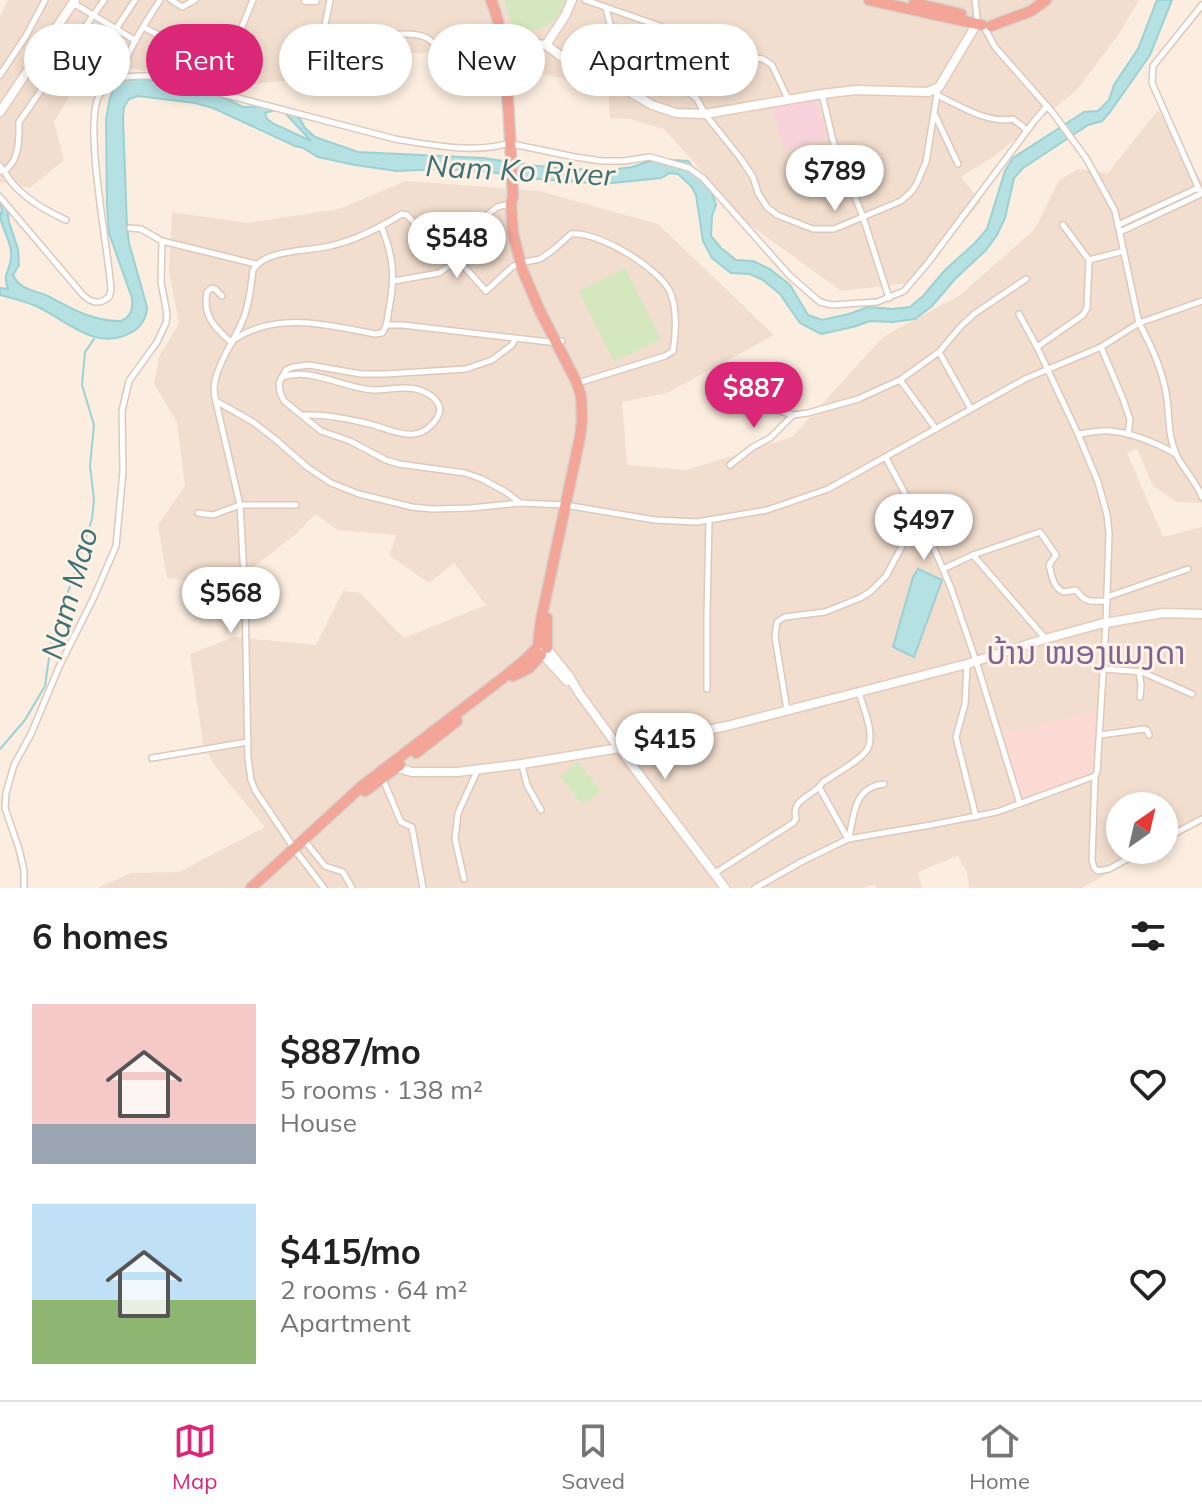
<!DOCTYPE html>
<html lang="en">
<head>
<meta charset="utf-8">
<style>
	body { margin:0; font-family:Mulish,"Noto Sans Lao",sans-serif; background:#f6f6f6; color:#222; height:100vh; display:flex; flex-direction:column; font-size:30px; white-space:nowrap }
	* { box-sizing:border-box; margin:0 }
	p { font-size:26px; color:#767676 }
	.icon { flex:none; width:44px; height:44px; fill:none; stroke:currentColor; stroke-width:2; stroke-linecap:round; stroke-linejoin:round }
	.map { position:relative; height:888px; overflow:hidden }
	.details { display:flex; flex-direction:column; background:#fff; flex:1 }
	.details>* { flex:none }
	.banner { position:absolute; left:24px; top:24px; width:800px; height:72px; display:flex; gap:16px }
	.needle { width:52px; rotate:34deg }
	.fabs { position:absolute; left:1106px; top:792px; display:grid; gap:16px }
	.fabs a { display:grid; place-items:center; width:72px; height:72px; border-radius:50%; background:#fff; box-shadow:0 4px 12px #0003; font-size:40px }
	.price { position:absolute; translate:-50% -68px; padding:0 18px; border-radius:28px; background:#fff; color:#222; font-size:26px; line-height:52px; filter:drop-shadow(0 2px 4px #0008) }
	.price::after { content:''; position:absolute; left:50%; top:48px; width:24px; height:18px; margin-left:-12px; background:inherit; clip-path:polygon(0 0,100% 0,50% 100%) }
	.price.current { background:#db2777; color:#fff }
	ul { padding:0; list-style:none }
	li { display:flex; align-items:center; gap:24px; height:200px; padding:0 32px }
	li span { display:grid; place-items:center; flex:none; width:224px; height:160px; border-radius:0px; color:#555 }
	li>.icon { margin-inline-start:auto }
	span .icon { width:96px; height:96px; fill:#fffc; stroke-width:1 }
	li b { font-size:34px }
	h2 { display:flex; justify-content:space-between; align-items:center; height:96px; padding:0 32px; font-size:34px }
	.tag { padding:0 28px; border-radius:36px; background:#fff; box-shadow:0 4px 12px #0003; font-size:28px; line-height:72px }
	.tag.current { background:#db2777; color:#fff }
	.tabs { display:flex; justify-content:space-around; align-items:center; height:112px; border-top:2px solid #e0e0e0; background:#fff; font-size:22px; color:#767676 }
	.tabs a { display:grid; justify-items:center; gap:4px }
	.tabs .current { color:#db2777 }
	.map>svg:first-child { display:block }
	.residential { fill:#f2dece }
	.commercial { fill:#fbdad3 }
	.medical { fill:#f8d3db }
	.green { fill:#d4e7bf }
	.water { fill:#b5e1e3; stroke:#9cd1d4; stroke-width:2; fill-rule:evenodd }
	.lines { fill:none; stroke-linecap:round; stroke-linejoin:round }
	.stream { stroke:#9cd1d4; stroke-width:2 }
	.street-casing { stroke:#dec8bc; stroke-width:8 }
	.secondary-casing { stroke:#e5cabc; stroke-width:11 }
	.highway-casing { stroke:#d7cfcc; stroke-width:13 }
	.street { stroke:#fff; stroke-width:5 }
	.secondary { stroke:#fff; stroke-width:8 }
	.highway { stroke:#f3a598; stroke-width:10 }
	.labels { text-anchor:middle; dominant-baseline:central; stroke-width:6; stroke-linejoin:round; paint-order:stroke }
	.water-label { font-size:30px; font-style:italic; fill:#3d7275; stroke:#fef1e5 }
	.quarter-label { font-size:32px; fill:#7e6493; stroke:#fef1e5 }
</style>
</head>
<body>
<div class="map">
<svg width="1202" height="888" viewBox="0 0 1202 888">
	<rect width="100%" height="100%" fill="#fbeddf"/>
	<g class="residential">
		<path d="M8 0H1139L1121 31 1077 90 993 157 961 177 981 202 908 283 841 291 750 225 664 129 630 119 610 118 608 86 519 70 517 95 476 93 468 51 357 55 352 83 304 79 231 86 109 65 84 72 54 122 64 160 30 188 0 182V16Z"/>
		<path d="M1158 110 1202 182V503L1177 502 1153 486 1137 449 1127 453 1163 537 1202 527V824L1164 844V806H1120V850H1153L1081 888H969L967 872 958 856 918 872 922 888H876L875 884 863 888H97L131 873 179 872 265 827 214 765 203 743 190 654 234 637 316 645 343 591 360 593 404 638 486 605 454 563 429 583 389 555 397 535 338 530 315 514 296 534 229 586 167 578 158 525 185 486 177 422 154 384 159 357 179 323 169 272 172 212 247 223 339 209 406 181 539 191 658 224 774 335 667 393 622 402 627 465 687 470 792 437 883 337 960 295 1035 229 1059 180 1078 169 1108 173Z"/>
	</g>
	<path class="commercial" d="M1101 709 1095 776 1020 804 999 735Z"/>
	<path class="medical" d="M815 98 828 137 784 150 772 106Z"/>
	<g class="green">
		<path d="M504 0H565C556 28 541 29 515 34Z"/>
		<path d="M625 268 661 339 614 362 579 291Z"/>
		<path d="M578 762 601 791 583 805 560 776Z"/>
	</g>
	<g class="water">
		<path d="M1157 0H1172L1150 55 1110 112 1102 121 1088 125 1023 168 1014 178 1005 218 997 235 986 250 955 279 932 306 915 319 893 322 870 321 853 327 821 334 800 323 780 294 763 280 750 274 731 273 712 258 703 241 696 195 691 186 678 174 670 173 661 178 603 184 538 179 482 171 441 169 397 171 355 165 318 157 303 148 295 146 213 108 195 103 138 96 129 99 124 107 123 118 127 227 129 243 147 307C147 317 141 327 132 332 96 353 67 320 36 306 24 301 12 298 0 295V288L8 289C2 273 10 272 11 258 13 242 0 228 0 213L2 214 0 193 7 207 9 222 18 249 19 265 13 275C20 291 36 290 50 297 72 309 95 322 121 321 132 316 133 308 132 298L109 233 107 207 106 119 110 98 115 86 125 80 147 79 175 87 197 90 218 95 243 107 279 106 286 108 300 119 305 128 315 137 358 152 483 158 538 166 603 171 632 167 656 159 688 161 711 190 716 205 712 216 711 236 721 248 736 260 753 261 770 269 790 285 808 315 822 320 849 314 868 307 893 309 910 307 923 296 945 270 975 243 987 229 1005 171 1013 158 1084 112 1098 111 1109 100 1114 85 1138 49ZM275 110 285 113 311 141 274 124 267 119 265 113Z"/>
		<path d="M918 569 942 580 914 657 893 647 913 577Z"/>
	</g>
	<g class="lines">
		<path class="stream" d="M0 749 25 720 45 686 51 644 92 519 94 499 90 466 94 425 82 385 85 352 94 339"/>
		<g class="street-casing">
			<g id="street">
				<path d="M171 0 182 7 195 0"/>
				<path d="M330 0 323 35C351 44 411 25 430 40 437 45 439 55 442 62"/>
				<path d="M585 0 674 31 725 38 743 53 749 57 763 59 772 65 788 99"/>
				<path d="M975 0 977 18"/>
				<path d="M73 3 136 41"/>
				<path d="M606 8 610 24 630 57 658 76 683 88 697 99 705 114 741 159 753 177 758 193 767 207 777 215 813 229H834L901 201 911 192 916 185 926 162 938 88"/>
				<path d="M143 27 209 61 212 59C212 17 226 34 252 38L255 54"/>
				<path d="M239 34 253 0"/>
				<path d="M323 35C322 50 322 62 332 74"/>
				<path d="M101 52 135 0"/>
				<path d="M0 75 26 36 45 0"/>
				<path d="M122 76C123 55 149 18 160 0"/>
				<path d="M822 94 833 141 863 217 889 298"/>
				<path d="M937 95C960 106 988 124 1013 119L1027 130"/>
				<path d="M935 115 958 164"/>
				<path d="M512 144 575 157 602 161H624L650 157 689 168 703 178 790 276 820 302 832 305 877 302 904 291 927 264 1035 120 1047 106"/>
				<path d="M0 166 4 171C20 161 19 138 19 122L104 0"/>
				<path d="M0 171H4C16 194 42 209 66 220"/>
				<path d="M0 197 83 295C92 303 99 305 109 297L111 290C109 251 82 121 100 94 114 73 132 76 154 76L395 139C431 145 474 154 510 143"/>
				<path d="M482 219 497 207 510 204"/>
				<path d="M1118 225 1198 188"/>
				<path d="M130 228 141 229 162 241 256 264"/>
				<path d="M1120 232 1201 194 1152 83 1153 66 1202 5"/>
				<path d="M1089 260 1124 251"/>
				<path d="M394 281 439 273 458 260"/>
				<path d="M222 296 215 289 212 288 207 292C202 316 215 328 232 343"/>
				<path d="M1202 301 1139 323C1151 345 1162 369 1166 393 1170 414 1167 434 1176 454 1183 469 1196 481 1202 497"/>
				<path d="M1019 314 1037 347 1078 434 1098 482 1107 515 1109 533 1106 623 1097 772 1095 776 1092 860 1094 868 1098 871 1109 869 1144 850"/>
				<path d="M387 325H403L558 343 562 341"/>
				<path d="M235 339C278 311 328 325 375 334L382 333C388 326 387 318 389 309 395 277 394 257 381 226"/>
				<path d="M515 339 512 345 492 360 466 369 385 374H361L309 365 293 367 286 370 279 383 280 392 284 401 321 431 350 441 386 460 399 464 465 473 482 479 506 492 519 502"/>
				<path d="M1037 347 1083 315 1087 308 1089 260 1063 225"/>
				<path d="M1101 347 1123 399 1130 420 1128 434"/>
				<path d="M939 352 971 409"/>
				<path d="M282 377C312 367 343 388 373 390 387 390 402 386 416 389 423 391 433 395 437 402 441 407 440 413 437 418 419 446 394 431 370 424 348 419 325 414 303 415"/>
				<path d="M900 380 936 429"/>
				<path d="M578 383 665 356 673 351C676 335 677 310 671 294 662 269 596 230 571 234L553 250 540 259 520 263 512 267 486 291 433 232 418 227 407 215 402 214C381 227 358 239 334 245 312 252 265 248 253 270 251 285 250 299 245 314 237 340 206 375 216 401L253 422 275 439 307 467 331 483 359 494 412 507 432 509 471 508 520 503 565 505 655 520 697 522 767 510 828 489 1025 379 1101 347 1139 323 1115 211 1086 158 1053 113 995 47 984 27"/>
				<path d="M216 402 240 505 245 594 248 758 251 780 255 790 298 854 324 888"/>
				<path d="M767 407 793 415 808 413 858 399 900 380 939 352 961 326 974 314 1026 279"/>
				<path d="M1078 434C1089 433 1100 430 1110 431 1134 433 1156 443 1176 454"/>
				<path d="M886 458 932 544 951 588 976 661 1020 804"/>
				<path d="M730 465 753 447 770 438 793 415"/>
				<path d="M198 513 213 515 240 505H296"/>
				<path d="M973 555 1045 638"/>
				<path d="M943 569 973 555 1040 532 1056 555 1049 565C1052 576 1053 588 1064 592L1076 590C1086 604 1091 601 1107 601"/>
				<path d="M1107 597 1188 569"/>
				<path d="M967 665 965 704 956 737 976 817"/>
				<path d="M1104 669 1142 672 1192 694"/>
				<path d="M1139 671 1141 685 1140 697"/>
				<path d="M707 689V615L709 520"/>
				<path d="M787 710 775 637 777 622 785 617 825 612 860 598 870 592 886 576 900 550 918 521"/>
				<path d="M1100 735 1144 729 1147 730 1149 735"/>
				<path d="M152 758 248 742"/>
				<path d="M522 765 527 785 541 810"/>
				<path d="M382 777 401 822 412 827 423 888"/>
				<path d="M819 787 823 782C834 775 863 759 868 748 875 733 863 708 859 692"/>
				<path d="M849 838C854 814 854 787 884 784"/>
				<path d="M1164 839 1202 819"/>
				<path d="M304 840 325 866 343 872 352 888"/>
				<path d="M715 873 793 823 796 819C791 801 807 798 819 787L848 839"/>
				<path d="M464 879 455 839 458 813 478 769"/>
				<path d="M24 888V870L19 849 5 808 6 793 14 765 31 734 59 667 94 597 116 546 123 472 122 411 129 381 157 342 166 323 167 314 161 282 162 241"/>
				<path d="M755 888 801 862 848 839 931 825 997 812 1095 776"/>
			</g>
		</g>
		<g class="secondary-casing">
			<g id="secondary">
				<path d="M306 0H315"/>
				<path d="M503 40 546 45 565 16 572 0"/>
				<path d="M546 45 574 66 625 89 652 105 676 113 705 114 822 94 856 90 928 92 939 87 976 25"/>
				<path d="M0 112 75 0"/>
				<path d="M548 650 569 676 579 693 619 748 725 888"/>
				<path d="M543 655 567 681"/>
				<path d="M394 767 412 772H457L522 764 619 748 727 726 859 692 967 664 1045 639 1100 624 1163 613 1202 614"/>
			</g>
		</g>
		<g class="highway-casing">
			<g id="highway">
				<path d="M491 0C503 29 505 60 507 91 510 126 511 161 513 196L511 204 513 233 522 269 539 309 577 383 581 396 582 420 580 437 541 620 538 644"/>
				<path d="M869 0 982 25"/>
				<path d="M914 3 961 14"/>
				<path d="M991 26 1031 11 1046 0"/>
				<path d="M547 618V648"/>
				<path d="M513 676 529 668 541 655"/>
				<path d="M416 753 457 721"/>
				<path d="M365 791 400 765"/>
				<path d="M251 888 362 786 499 681 525 660 535 650"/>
			</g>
		</g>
		<use href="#street" class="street"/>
		<use href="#secondary" class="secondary"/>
		<use href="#highway" class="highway"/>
	</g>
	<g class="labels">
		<g class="water-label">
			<text transform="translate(520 170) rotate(3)">Nam Ko River</text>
			<text transform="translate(69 593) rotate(-74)">Nam Mao</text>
		</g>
		<g class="quarter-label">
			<text x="1086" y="652">ບ້ານ ໜອງແມງດາ</text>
		</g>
	</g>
</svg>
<div class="fabs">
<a><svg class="needle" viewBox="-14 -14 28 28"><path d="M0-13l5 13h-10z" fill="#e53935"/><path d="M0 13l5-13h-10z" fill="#767676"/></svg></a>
</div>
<b class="price" style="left:835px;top:213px">$789</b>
<b class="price" style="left:457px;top:280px">$548</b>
<b class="price current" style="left:754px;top:430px">$887</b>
<b class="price" style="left:924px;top:562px">$497</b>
<b class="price" style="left:231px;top:635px">$568</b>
<b class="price" style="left:665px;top:781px">$415</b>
<div class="banner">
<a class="tag">Buy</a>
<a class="tag current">Rent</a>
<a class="tag">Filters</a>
<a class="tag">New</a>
<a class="tag">Apartment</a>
</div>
</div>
<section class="details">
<h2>6 homes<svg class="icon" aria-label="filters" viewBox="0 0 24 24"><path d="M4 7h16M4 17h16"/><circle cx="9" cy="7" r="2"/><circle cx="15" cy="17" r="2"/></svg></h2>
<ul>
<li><span style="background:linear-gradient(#f6c9c9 75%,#9aa5b1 0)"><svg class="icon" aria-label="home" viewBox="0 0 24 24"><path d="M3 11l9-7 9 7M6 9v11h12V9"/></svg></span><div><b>$887/mo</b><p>5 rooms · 138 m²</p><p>House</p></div><svg class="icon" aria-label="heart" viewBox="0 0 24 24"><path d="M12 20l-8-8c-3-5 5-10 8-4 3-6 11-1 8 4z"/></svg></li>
<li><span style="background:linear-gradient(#bfe0f5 60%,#8fb573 0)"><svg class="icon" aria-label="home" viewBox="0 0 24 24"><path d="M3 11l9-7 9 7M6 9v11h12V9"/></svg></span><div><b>$415/mo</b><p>2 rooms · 64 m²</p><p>Apartment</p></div><svg class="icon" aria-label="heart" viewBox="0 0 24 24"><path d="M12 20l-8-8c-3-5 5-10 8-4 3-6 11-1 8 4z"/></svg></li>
</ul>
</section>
<nav class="tabs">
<a class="current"><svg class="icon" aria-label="map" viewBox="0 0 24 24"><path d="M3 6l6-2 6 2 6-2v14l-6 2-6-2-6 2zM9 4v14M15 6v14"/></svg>Map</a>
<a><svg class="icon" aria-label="saved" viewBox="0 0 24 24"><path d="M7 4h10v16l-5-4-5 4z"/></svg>Saved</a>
<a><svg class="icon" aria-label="home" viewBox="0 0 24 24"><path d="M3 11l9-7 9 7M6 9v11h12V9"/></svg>Home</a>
</nav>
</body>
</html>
